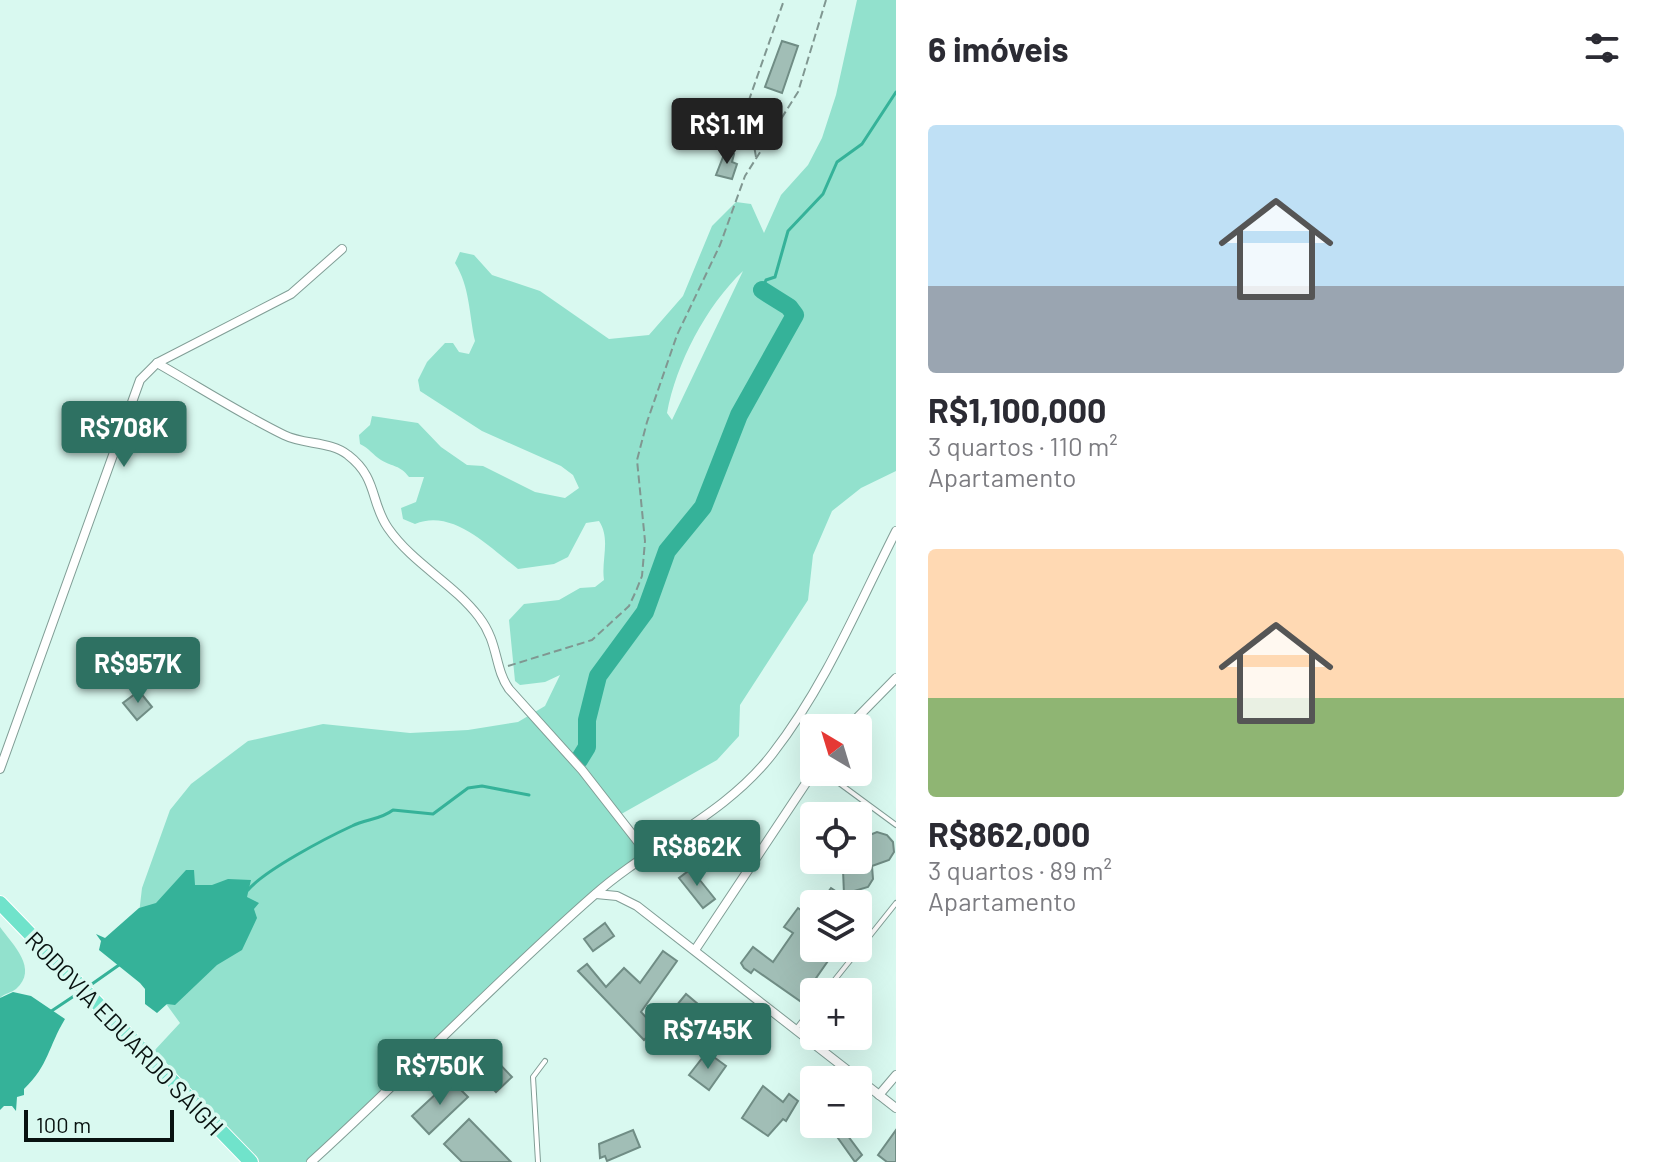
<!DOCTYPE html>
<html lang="pt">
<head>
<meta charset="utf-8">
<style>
	body { margin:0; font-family:Barlow,sans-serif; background:#f7f7f7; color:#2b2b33; height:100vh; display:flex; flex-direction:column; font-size:30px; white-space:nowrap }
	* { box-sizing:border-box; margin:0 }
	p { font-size:26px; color:#7c7c81 }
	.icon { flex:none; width:44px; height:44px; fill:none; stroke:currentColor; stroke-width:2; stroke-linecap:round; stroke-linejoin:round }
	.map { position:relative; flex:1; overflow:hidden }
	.details { display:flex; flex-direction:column; background:#fff; width:760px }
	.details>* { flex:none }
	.needle { width:52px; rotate:322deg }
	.buttons { position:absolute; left:800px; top:714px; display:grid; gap:16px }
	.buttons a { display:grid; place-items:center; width:72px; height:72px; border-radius:8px; background:#fff; box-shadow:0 8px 32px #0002; font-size:40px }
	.scale { position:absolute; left:24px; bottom:20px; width:150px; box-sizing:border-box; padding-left:8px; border:4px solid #081210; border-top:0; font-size:22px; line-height:28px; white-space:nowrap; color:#081210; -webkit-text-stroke:6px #d9f9f0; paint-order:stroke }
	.price { position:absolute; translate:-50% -68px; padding:0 18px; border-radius:8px; background:#2e7162; color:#fff; font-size:26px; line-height:52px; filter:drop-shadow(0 2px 4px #0008) }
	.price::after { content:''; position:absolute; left:50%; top:48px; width:24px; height:18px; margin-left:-12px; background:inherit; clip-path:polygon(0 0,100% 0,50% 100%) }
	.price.current { background:#222; color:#fff }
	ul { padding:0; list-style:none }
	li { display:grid; align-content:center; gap:16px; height:424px; padding:0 32px }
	li span { display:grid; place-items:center; height:248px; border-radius:8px; color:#555 }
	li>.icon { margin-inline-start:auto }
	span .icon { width:144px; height:144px; fill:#fffc; stroke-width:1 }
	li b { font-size:34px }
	h2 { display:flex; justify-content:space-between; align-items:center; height:96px; padding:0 32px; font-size:34px }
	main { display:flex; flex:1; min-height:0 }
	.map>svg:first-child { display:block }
	.green { fill:#92e1cd; fill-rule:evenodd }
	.water { fill:#35b299 }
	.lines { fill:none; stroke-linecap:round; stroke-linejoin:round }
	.stream { stroke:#35b299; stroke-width:3 }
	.river { stroke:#35b299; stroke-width:18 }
	.building { fill:#a1beb6; stroke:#708d85; stroke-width:2 }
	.service-casing { stroke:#819e96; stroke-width:6 }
	.minor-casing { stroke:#819e96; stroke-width:10 }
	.trunk-casing { stroke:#fff; stroke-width:16 }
	.path { stroke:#809791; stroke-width:2; stroke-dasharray:8 4; stroke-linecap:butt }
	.service { stroke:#fff; stroke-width:4 }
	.minor { stroke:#fff; stroke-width:8 }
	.trunk { stroke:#70e3cb; stroke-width:14 }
	.labels { text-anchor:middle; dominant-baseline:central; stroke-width:7; stroke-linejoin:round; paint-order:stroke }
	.street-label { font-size:24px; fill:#081210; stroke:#d9f9f0 }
</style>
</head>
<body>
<main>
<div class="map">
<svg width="896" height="1162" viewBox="0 0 896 1162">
	<rect width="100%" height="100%" fill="#d9f9f0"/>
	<g class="green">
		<path d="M857 0H896V471L861 488 832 511 813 555 808 600 740 705 739 736 717 760 616 817 649 859 601 892 316 1162H259L154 1051 180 1023 156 990 137 931 142 888 170 810 191 784 248 741 323 724 410 733 468 730 518 722 545 706 560 675 545 682 520 685 515 681 509 620 524 604 559 600 580 588 595 587 604 580C601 560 611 539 599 521L586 523 568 557 554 564 518 569C490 548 453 508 415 524L403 519 401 508 416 502 424 477H409C400 465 393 467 381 460 373 455 369 448 360 444L359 435 370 425 372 416 418 423 441 447 467 465 483 466 535 492 565 498 579 488 573 475 561 466 482 431 420 391 418 380 427 362 445 343H453L459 352 469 354 475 341C469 314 470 287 455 263L460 252 474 255 492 275 540 291 609 339 649 335 683 296 712 226 736 202 751 204 764 233 781 195 808 165 822 138 836 95ZM743 271 672 420 667 413C676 364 706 306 743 271Z"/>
		<path d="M0 927C13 945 39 969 16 989 11 993 5 993 0 998Z"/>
	</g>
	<g class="water">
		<path d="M186 870H194L195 885H212L228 879 251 880 247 897 259 903 254 909 257 918 242 950 217 965 175 1005 167 1004 157 1013 145 1004V989L140 983 99 950 101 941 96 934 105 938 139 908 156 903Z"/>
		<path d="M13 992 31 996 65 1019C48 1047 49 1065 24 1089V1095L17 1097 16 1111 12 1106H4L0 1110V998Z"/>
	</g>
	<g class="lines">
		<g class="stream">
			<path d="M762 290 766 280 775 277 788 231 823 194 837 162 862 144 896 92"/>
			<path d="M248 890C265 870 326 838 352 826 366 819 380 820 393 810L433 814 468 788 482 786 529 795"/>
			<path d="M92 984 119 965"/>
			<path d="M50 1012 77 994"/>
		</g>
		<path class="river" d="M579 760 587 747V720L598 676 645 612 667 551 703 507 739 415 795 315 789 307 762 290"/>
	</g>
	<g class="building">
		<path d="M782 41 798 46 782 93 765 87Z"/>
		<path d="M725 152 734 154 732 162 737 164 732 179 716 175Z"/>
		<path d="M139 691 152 707 137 720 123 703Z"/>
		<path d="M858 828 867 836 877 832 887 835 893 842 894 852 889 860 872 866 873 879 868 887 844 894 843 870 830 860H858Z"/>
		<path d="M691 869 715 899 703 908 679 878Z"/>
		<path d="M831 888 855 904H814V948H837L800 1001 754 969 751 973 744 968 741 963 753 947 773 962 793 933 784 927 798 908 804 912 816 894 823 899Z"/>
		<path d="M605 923 614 936 593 951 584 939Z"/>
		<path d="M663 951 677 961 641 1012 657 1029 686 994 705 1010 675 1052 651 1033 644 1040 578 971 587 964 606 987 624 968 640 983Z"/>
		<path d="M733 1005 747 1015 724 1043 712 1034Z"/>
		<path d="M707 1052 726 1066 709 1090 689 1075Z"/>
		<path d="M489 1053 512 1077 496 1092 473 1068Z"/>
		<path d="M451 1080 468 1097 429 1134 412 1116Z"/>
		<path d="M763 1086 783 1102 789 1094 798 1101 786 1121 783 1119 768 1136 742 1118Z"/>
		<path d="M469 1119 511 1162H462L444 1144Z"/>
		<path d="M828 1124H839L862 1155 855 1162Z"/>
		<path d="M633 1130 640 1147 607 1161 605 1156 600 1158 599 1144Z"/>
		<path d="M896 1130V1162H887L878 1155Z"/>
	</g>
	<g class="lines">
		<g class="service-casing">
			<g id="service">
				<path d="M824 772 896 825"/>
				<path d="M825 992 896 903"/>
				<path d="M796 1029 814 1006"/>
				<path d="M538 1162 533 1077 545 1061"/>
			</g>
		</g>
		<g class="minor-casing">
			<g id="minor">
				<path d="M157 363C199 387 241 414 284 435 304 445 331 441 348 455 378 478 370 502 388 528 413 564 453 583 479 617 499 643 494 668 509 689L582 770 649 856"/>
				<path d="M847 728 896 678"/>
				<path d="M0 769 140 380 157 363 291 294 342 249"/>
				<path d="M596 894 617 896 637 906 896 1108"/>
				<path d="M695 950 814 771"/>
				<path d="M879 1095 896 1075"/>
				<path d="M311 1162C407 1075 496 981 593 896 650 845 726 815 773 753 825 686 858 606 896 531"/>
			</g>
		</g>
		<g class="trunk-casing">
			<path id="trunk" d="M0 903 251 1162"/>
		</g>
		<g class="path">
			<path d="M756 157 753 140 742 120 784 0"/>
			<path d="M508 666 592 640 629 606 636 591 642 576 645 541 637 460 647 422 677 335 720 245 745 176 798 92 826 0"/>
		</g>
		<use href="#service" class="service"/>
		<use href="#minor" class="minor"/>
		<use href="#trunk" class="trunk"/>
	</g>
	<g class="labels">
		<g class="street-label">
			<text transform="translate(125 1033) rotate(46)">RODOVIA EDUARDO SAIGH</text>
		</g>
	</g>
</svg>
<div class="buttons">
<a><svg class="needle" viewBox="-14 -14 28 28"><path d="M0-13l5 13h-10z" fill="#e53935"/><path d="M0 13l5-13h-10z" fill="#7c7c81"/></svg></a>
<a><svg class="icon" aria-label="locate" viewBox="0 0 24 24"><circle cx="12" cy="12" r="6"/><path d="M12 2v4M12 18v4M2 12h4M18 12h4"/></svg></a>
<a><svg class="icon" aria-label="layers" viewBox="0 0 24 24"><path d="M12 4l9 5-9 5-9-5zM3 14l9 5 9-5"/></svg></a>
<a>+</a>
<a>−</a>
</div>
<div class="scale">100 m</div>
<b class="price current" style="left:727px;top:166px">R$1.1M</b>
<b class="price" style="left:124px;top:469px">R$708K</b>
<b class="price" style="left:138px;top:705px">R$957K</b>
<b class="price" style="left:697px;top:888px">R$862K</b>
<b class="price" style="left:708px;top:1071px">R$745K</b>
<b class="price" style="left:440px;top:1107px">R$750K</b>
</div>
<section class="details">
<h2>6 imóveis<svg class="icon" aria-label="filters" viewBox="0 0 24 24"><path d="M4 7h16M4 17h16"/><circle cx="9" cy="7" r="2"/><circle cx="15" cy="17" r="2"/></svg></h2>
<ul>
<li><span style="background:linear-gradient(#bfe0f5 65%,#9aa5b1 0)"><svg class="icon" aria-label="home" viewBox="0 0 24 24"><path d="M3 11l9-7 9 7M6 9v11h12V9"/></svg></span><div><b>R$1,100,000</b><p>3 quartos · 110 m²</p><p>Apartamento</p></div></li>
<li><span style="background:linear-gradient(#ffd9b3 60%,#8fb573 0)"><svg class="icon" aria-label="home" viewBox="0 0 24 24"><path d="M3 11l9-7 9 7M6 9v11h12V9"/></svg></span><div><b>R$862,000</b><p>3 quartos · 89 m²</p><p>Apartamento</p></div></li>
</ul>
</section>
</main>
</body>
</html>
